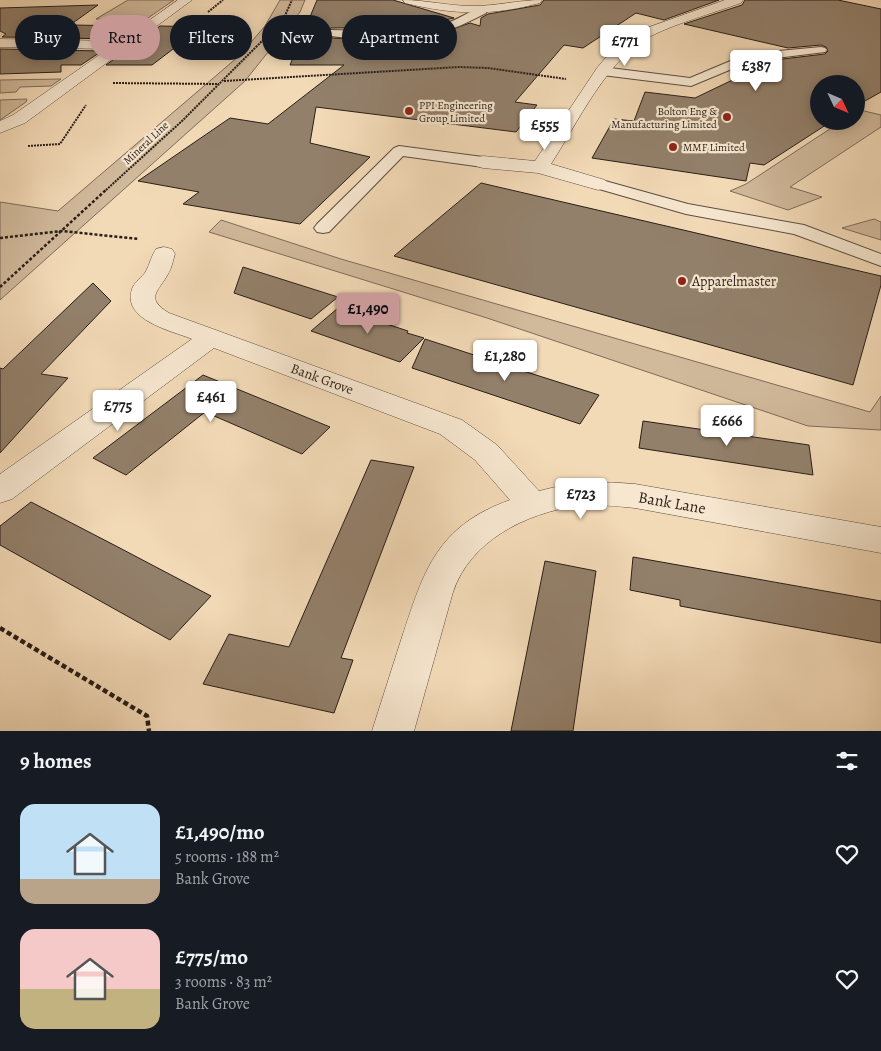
<!DOCTYPE html>
<html lang="en">
<head>
<meta charset="utf-8">
<style>
	body { margin:0; font-family:Alegreya,serif; background:#20242c; color:#f1f3f6; height:100vh; display:flex; flex-direction:column; font-size:19px; white-space:nowrap }
	* { box-sizing:border-box; margin:0 }
	p { font-size:16px; color:#9ea1a6 }
	.icon { flex:none; width:28px; height:28px; fill:none; stroke:currentColor; stroke-width:2; stroke-linecap:round; stroke-linejoin:round }
	.map { position:relative; height:731px; overflow:hidden }
	.sheet { display:flex; flex-direction:column; background:#171b24; flex:1 }
	.sheet>* { flex:none }
	.banner { position:absolute; left:15px; top:15px; width:500px; height:45px; display:flex; gap:10px }
	.needle { width:32px; rotate:134deg }
	.controls { position:absolute; left:810px; top:75px; display:grid; gap:10px }
	.controls a { display:grid; place-items:center; width:55px; height:55px; border-radius:50%; background:#171b24; box-shadow:0 2px 12px #0003; font-size:25px }
	.price { position:absolute; translate:-50% -42px; padding:0 11px; border-radius:5px; background:#fff; color:#222; font-size:16px; line-height:32px; filter:drop-shadow(0 1px 2px #0008) }
	.price::after { content:''; position:absolute; left:50%; top:30px; width:15px; height:11px; margin-left:-8px; background:inherit; clip-path:polygon(0 0,100% 0,50% 100%) }
	.price.on { background:#c59692; color:#111 }
	ul { padding:0; list-style:none }
	li { display:flex; align-items:center; gap:15px; height:125px; padding:0 20px }
	li span { display:grid; place-items:center; flex:none; width:140px; height:100px; border-radius:15px; color:#555 }
	li>.icon { margin-inline-start:auto }
	span .icon { width:60px; height:60px; fill:#fffc; stroke-width:1 }
	li b { font-size:21px }
	h2 { display:flex; justify-content:space-between; align-items:center; height:60px; padding:0 20px; font-size:21px }
	.pill { padding:0 18px; border-radius:22px; background:#171b24; box-shadow:0 2px 12px #0003; font-size:18px; line-height:45px }
	.pill.on { background:#c59692; color:#111 }
	.map>svg:first-child { display:block }
	.green { fill:#d1ba9c; stroke:#7e6c5a }
	.building { fill:#93806b; stroke:#2a1e18 }
	.lines { fill:none; stroke-linecap:round; stroke-linejoin:round }
	.lane-casing { stroke:#5c4d40; stroke-width:2 }
	.street-casing { stroke:#5c4d40; stroke-width:1 }
	.path-far2 { stroke:#2a1e18; stroke-width:2; stroke-dasharray:2 1; stroke-linecap:butt }
	.path-far1 { stroke:#2a1e18; stroke-width:2.5; stroke-dasharray:3 2; stroke-linecap:butt }
	.path { stroke:#2a1e18; stroke-width:4.5; stroke-dasharray:5 3; stroke-linecap:butt }
	.lane { fill:#f7e7d0; fill-rule:evenodd }
	.street { fill:#f7e7d0; fill-rule:evenodd }
	.poi-dot { fill:#8f2418; stroke:#f7e7d0; stroke-width:2 }
	.labels { text-anchor:middle; dominant-baseline:central; stroke-width:4.5; stroke-linejoin:round; paint-order:stroke }
	.far-poi-label { font-size:11px; fill:#2a1e18; stroke:#f7e7d0; text-anchor:start }
	.far-street-label { font-size:11px; fill:#2a1e18; stroke:#f7e7d0 }
	.poi-label { font-size:14px; fill:#2a1e18; stroke:#f7e7d0; text-anchor:start }
	.street-label { font-size:14px; fill:#2a1e18; stroke:#f7e7d0 }
	.near-street-label { font-size:16px; fill:#2a1e18; stroke:#f7e7d0 }
</style>
</head>
<body>
<div class="map">
<svg width="881" height="731" viewBox="0 0 881 731">
	<rect width="100%" height="100%" fill="#f3dab7"/>
	<filter id="stains"><feTurbulence type="fractalNoise" baseFrequency=".004" numOctaves="4"/><feColorMatrix values="0 0 0 0 .2 0 0 0 0 .09 0 0 0 0 .02 0 0 0 .5 -.17"/></filter>
	<radialGradient id="worn" r=".72"><stop offset=".6" stop-color="#630" stop-opacity="0"/><stop offset="1" stop-color="#630" stop-opacity=".3"/></radialGradient>
	<g class="green">
		<path d="M128 0H174L145 20 96 19Z"/>
		<path d="M280 0H305L300 12 245 81 0 300V202L58 211 239 56 265 26Z"/>
		<path d="M61 79 51 86 20 87 16 92 0 93V80Z"/>
		<path d="M27 99 26 102 0 120V100Z"/>
		<path d="M860 110 881 115V127L790 187 822 197 788 210 730 191 746 184 842 121H856V112Z"/>
		<path d="M874 219 881 222V240L842 228Z"/>
		<path d="M221 220 341 259 870 412 881 396V430L808 426 487 318 209 232Z"/>
	</g>
	<g class="building">
		<path d="M317 0H393L454 18 415 27 331 28 323 32 324 35 333 38 365 40 441 33 470 23 480 26 481 18 488 14 540 5 544 0H719L664 20 636 13 583 48 564 45 515 102 537 105 516 132 316 107 310 143 370 157 300 224 183 204 199 192 138 181 230 118 268 124 344 65H290Z"/>
		<path d="M745 0H838L881 9V92L856 106V84H819V121H832L764 165 750 163 746 181 592 158 614 119 634 121 645 92 695 98 774 60 825 54 828 51 826 47 821 45 788 48 684 24 742 5Z"/>
		<path d="M98 5 70 25 138 26 119 39 2 37 6 34 0 31V8Z"/>
		<path d="M160 26 202 27 152 65H106Z"/>
		<path d="M0 49 102 51 81 65H61V72L0 74Z"/>
		<path d="M481 183 881 276V285L853 385 394 256Z"/>
		<path d="M243 267 338 297 311 319 234 293Z"/>
		<path d="M93 283 111 301 41 374 68 378 0 453V368L3 369Z"/>
		<path d="M338 308 408 331 407 333 424 338 400 362 311 331Z"/>
		<path d="M425 339 514 368 599 395 580 424 412 368Z"/>
		<path d="M203 375 330 427 302 454 205 412 126 475 93 458Z"/>
		<path d="M643 421 809 445 813 475 639 448Z"/>
		<path d="M371 460 414 467 341 658 353 660 334 713 203 684 229 634 289 647Z"/>
		<path d="M31 502 116 546 211 596 170 640 0 545V526Z"/>
		<path d="M633 557 881 601V643L680 606V600L630 590Z"/>
		<path d="M545 561 596 571 573 731H511Z"/>
	</g>
	<g class="lines">
		<g class="lane-casing">
			<g id="lane">
				<path d="M482 8 486 9 487 11 486 13C474 19 463 25 451 29 432 34 337 44 325 33L331 30C368 31 407 33 443 24 457 21 468 11 482 8Z"/>
				<path d="M821 47 825 48 827 50 825 52 751 61 691 86 602 75 596 71 602 67 690 78 747 54Z"/>
				<path d="M399 146 483 157 488 159 491 162 488 165 483 167 403 156 329 232 323 233 317 232 314 228 317 224 394 148Z"/>
				<path d="M598 179 688 204 804 225 881 254V266L794 234 686 214 592 187 590 184 592 181Z"/>
			</g>
		</g>
		<g class="street-casing">
			<g id="street">
				<path d="M178 0H192L25 123 0 133V121L13 115 108 49 0 47V39L120 41Z"/>
				<path d="M403 0C426 0 449 6 473 6 496 6 519 0 542 0L540 3C491 16 454 15 405 3Z"/>
				<path d="M725 0H743L741 3C713 13 677 23 651 36 608 57 577 124 551 164L605 180 608 184 605 188 598 190 538 173 483 168 476 166 474 162 476 158 483 156 535 161 597 68 612 50 641 30Z"/>
				<path d="M164 247 172 249 175 254C173 260 172 268 168 274 159 291 144 298 169 313L462 420 497 445 539 491C572 482 601 481 635 484L881 527V553L635 508C616 506 596 504 577 506 526 513 470 541 453 592L414 731H372C382 700 392 668 402 637 424 570 437 526 510 500L475 460 440 434 214 348 12 499 0 503V474L192 339C172 331 121 320 132 289 134 282 143 277 146 271 150 264 151 256 156 249Z"/>
			</g>
		</g>
		<g class="path-far2">
			<path d="M208 12 223 0"/>
			<path d="M224 81 459 67 488 68 566 79"/>
			<path d="M113 83 219 84"/>
			<path d="M28 146 60 144 86 105"/>
			<path d="M106 190 182 121 283 20 292 0"/>
		</g>
		<g class="path-far1">
			<path d="M0 238 62 231 139 239"/>
			<path d="M0 287 107 189"/>
		</g>
		<path class="path" d="M0 628 147 716 149 731"/>
		<use href="#lane" class="lane"/>
		<use href="#street" class="street"/>
	</g>
	<g class="poi-dot">
		<circle cx="409" cy="111" r="5"/>
		<circle cx="727" cy="117" r="5"/>
		<circle cx="673" cy="147" r="5"/>
		<circle cx="682" cy="281" r="5"/>
	</g>
	<g class="labels">
		<g class="far-poi-label">
			<text x="419" y="105">PPI Engineering<tspan x="419" dy="13">Group Limited</tspan></text>
			<text x="717" y="111" text-anchor="end">Bolton Eng &amp;<tspan x="717" dy="13">Manufacturing Limited</tspan></text>
			<text x="683" y="147">MMF Limited</text>
		</g>
		<g class="far-street-label">
			<text transform="translate(146 143) rotate(-43)">Mineral Line</text>
		</g>
		<g class="poi-label">
			<text x="692" y="281">Apparelmaster</text>
		</g>
		<g class="street-label">
			<text transform="translate(322 379) rotate(20)">Bank Grove</text>
		</g>
		<g class="near-street-label">
			<text transform="translate(672 503) rotate(10)">Bank Lane</text>
		</g>
	</g>
	<rect width="100%" height="100%" filter="url(#stains)"/>
	<rect width="100%" height="100%" fill="url(#worn)"/>
</svg>
<div class="controls">
<a><svg class="needle" viewBox="-14 -14 28 28"><path d="M0-13l5 13h-10z" fill="#e53935"/><path d="M0 13l5-13h-10z" fill="#9ea1a6"/></svg></a>
</div>
<b class="price" style="left:625px;top:67px">£771</b>
<b class="price" style="left:756px;top:92px">£387</b>
<b class="price" style="left:545px;top:151px">£555</b>
<b class="price on" style="left:368px;top:335px">£1,490</b>
<b class="price" style="left:505px;top:382px">£1,280</b>
<b class="price" style="left:211px;top:423px">£461</b>
<b class="price" style="left:118px;top:432px">£775</b>
<b class="price" style="left:727px;top:447px">£666</b>
<b class="price" style="left:581px;top:520px">£723</b>
<div class="banner">
<a class="pill">Buy</a>
<a class="pill on">Rent</a>
<a class="pill">Filters</a>
<a class="pill">New</a>
<a class="pill">Apartment</a>
</div>
</div>
<section class="sheet">
<h2>9 homes<svg class="icon" aria-label="filters" viewBox="0 0 24 24"><path d="M4 7h16M4 17h16"/><circle cx="9" cy="7" r="2"/><circle cx="15" cy="17" r="2"/></svg></h2>
<ul>
<li><span style="background:linear-gradient(#bfe0f5 75%,#b9a48a 0)"><svg class="icon" aria-label="home" viewBox="0 0 24 24"><path d="M3 11l9-7 9 7M6 9v11h12V9"/></svg></span><div><b>£1,490/mo</b><p>5 rooms · 188 m²</p><p>Bank Grove</p></div><svg class="icon" aria-label="heart" viewBox="0 0 24 24"><path d="M12 20l-8-8c-3-5 5-10 8-4 3-6 11-1 8 4z"/></svg></li>
<li><span style="background:linear-gradient(#f6c9c9 60%,#c2b280 0)"><svg class="icon" aria-label="home" viewBox="0 0 24 24"><path d="M3 11l9-7 9 7M6 9v11h12V9"/></svg></span><div><b>£775/mo</b><p>3 rooms · 83 m²</p><p>Bank Grove</p></div><svg class="icon" aria-label="heart" viewBox="0 0 24 24"><path d="M12 20l-8-8c-3-5 5-10 8-4 3-6 11-1 8 4z"/></svg></li>
</ul>
</section>
</body>
</html>
